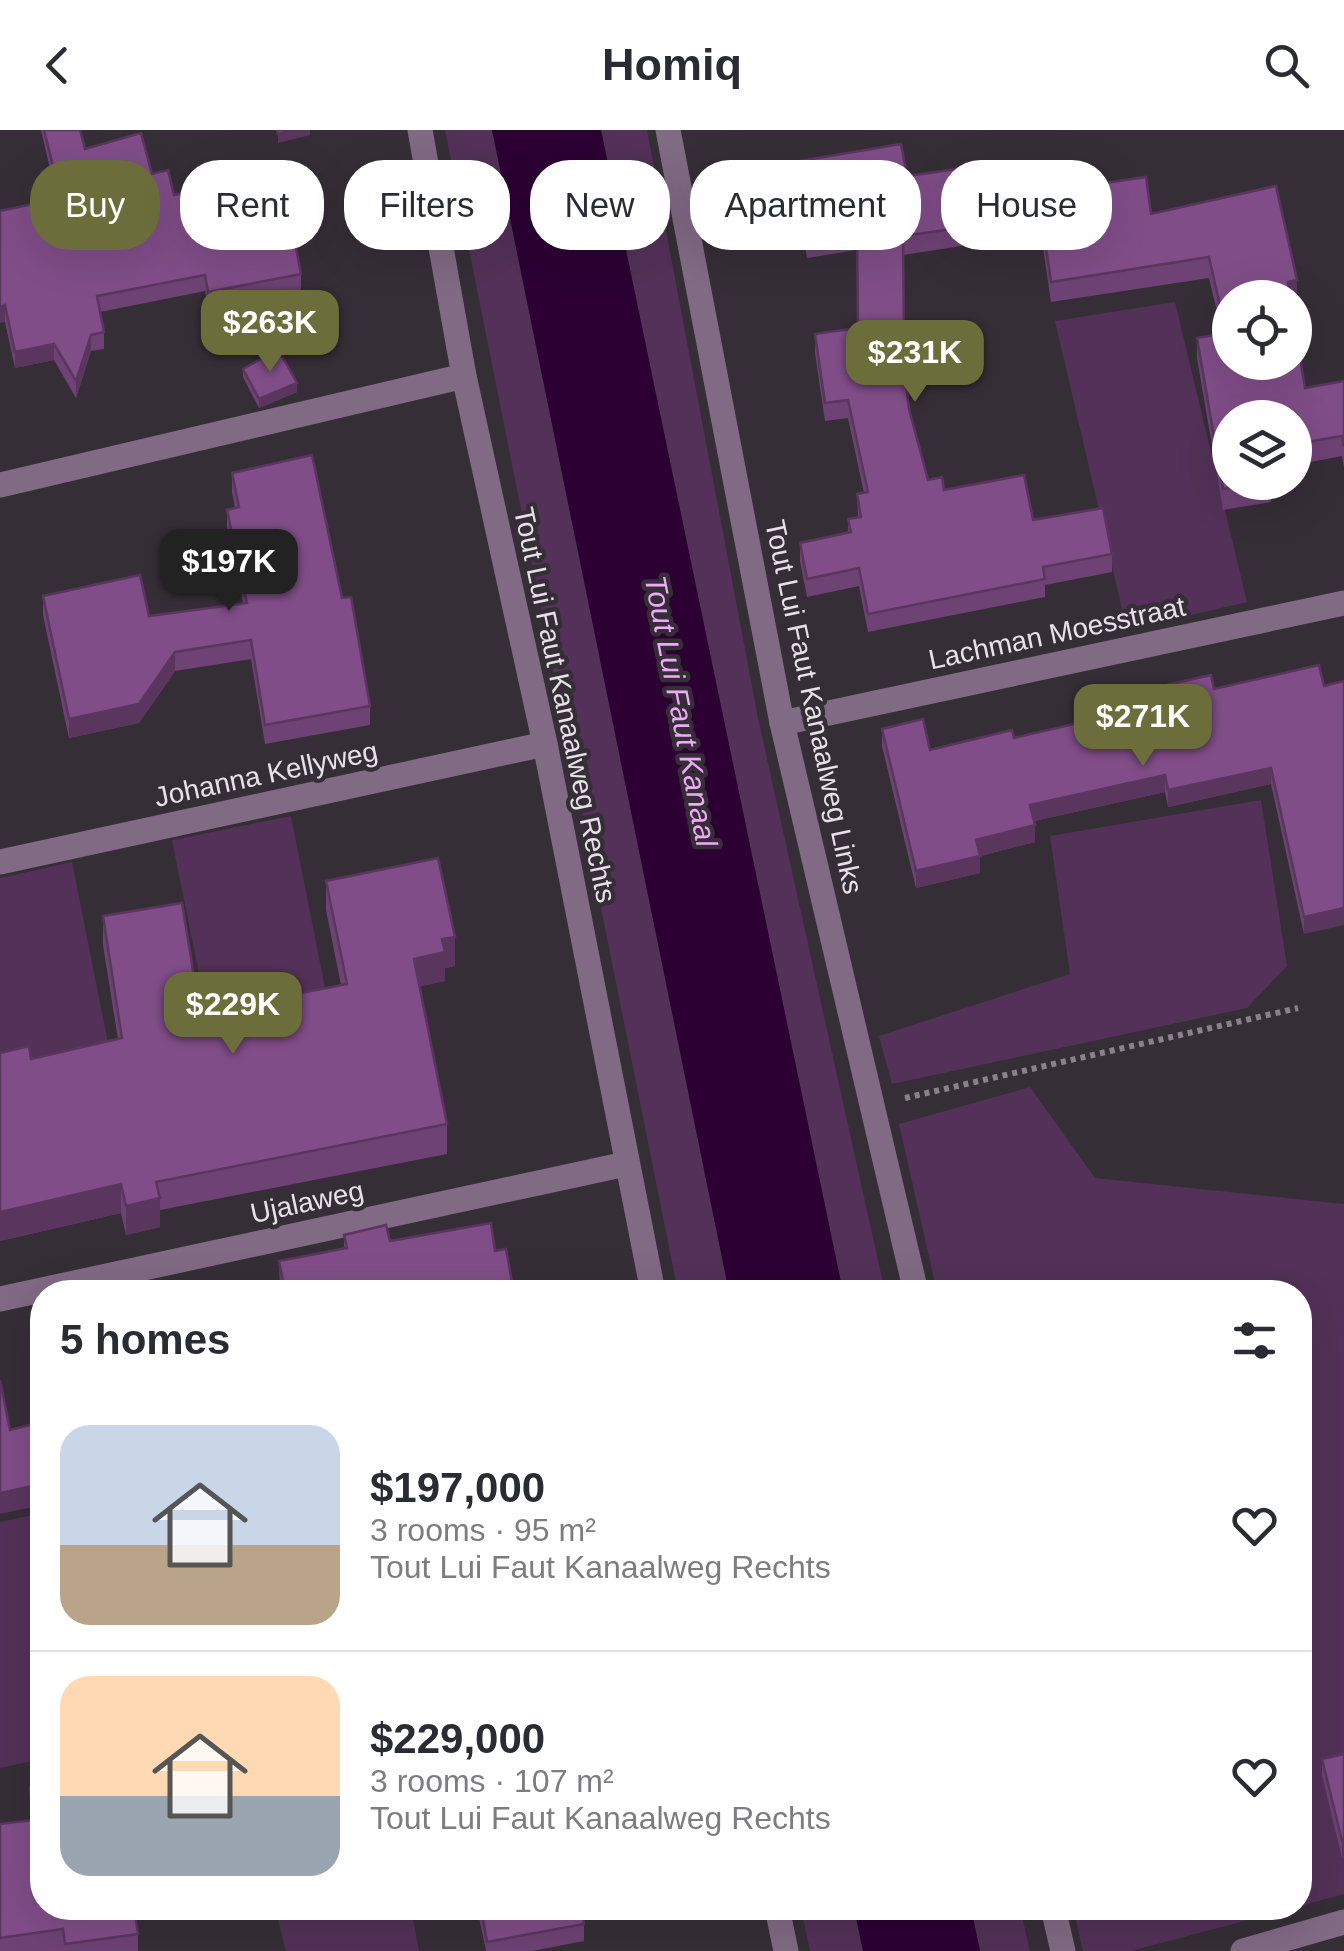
<!DOCTYPE html>
<html lang="en">
<head>
<meta charset="utf-8">
<style>
	body { margin:0; font-family:Arial,sans-serif; background:#f2f2f3; color:#2b2b33; height:100vh; display:flex; flex-direction:column; font-size:38px; white-space:nowrap }
	* { box-sizing:border-box; margin:0 }
	p { font-size:32px; color:#7c7c81 }
	.icon { flex:none; width:55px; height:55px; fill:none; stroke:currentColor; stroke-width:2; stroke-linecap:round; stroke-linejoin:round }
	.map { position:relative; flex:1; overflow:hidden }
	.sheet { position:absolute; left:30px; top:1150px; width:1282px; height:640px; display:flex; flex-direction:column; background:#fff; border-radius:40px; box-shadow:0 10px 40px #0002 }
	.sheet>* { flex:none }
	.hud { position:absolute; left:30px; top:30px; width:1285px; height:90px; display:flex; gap:20px }
	.tools { position:absolute; left:1212px; top:150px; display:grid; gap:20px }
	.tools a { display:grid; place-items:center; width:100px; height:100px; border-radius:50%; background:#fff; box-shadow:0 10px 40px #0002; font-size:50px }
	.price { position:absolute; translate:-50% -85px; padding:0 22px; border-radius:20px; background:#6b6e3b; color:#fff; font-size:32px; line-height:65px; filter:drop-shadow(0 2px 5px #0008) }
	.price::after { content:''; position:absolute; left:50%; top:60px; width:30px; height:22px; margin-left:-15px; background:inherit; clip-path:polygon(0 0,100% 0,50% 100%) }
	.price.selected { background:#222; color:#fff }
	ul { padding:0; list-style:none }
	li { display:flex; align-items:center; gap:30px; height:250px; padding:0 30px }
	li+li { border-top:2px solid #e1e1e2 }
	li span { display:grid; place-items:center; flex:none; width:280px; height:200px; border-radius:30px; color:#555 }
	li>.icon { margin-inline-start:auto }
	span .icon { width:120px; height:120px; fill:#fffc; stroke-width:1 }
	li b { font-size:42px }
	h2 { display:flex; justify-content:space-between; align-items:center; height:120px; padding:0 30px; font-size:42px }
	.chip { padding:0 35px; border-radius:40px; background:#fff; box-shadow:0 10px 40px #0002; font-size:35px; line-height:90px }
	.chip.selected { background:#6b6e3b; color:#fff }
	header { display:flex; justify-content:space-between; align-items:center; height:130px; padding:0 30px; background:#fff; font-size:45px; font-weight:700 }
	.map>svg:first-child { display:block }
	.green { fill:#533158 }
	.water { fill:#2c0033 }
	.lines { fill:none; stroke-linecap:round; stroke-linejoin:round }
	.path { stroke:#888289; stroke-width:6; stroke-dasharray:5 5; stroke-linecap:butt }
	.minor { stroke:#806a84; stroke-width:25 }
	.wall { fill:#6e4275 }
	.shaded-wall { fill:#5a365f }
	.building { fill:#804d88; stroke:#5a365f; stroke-width:2.5 }
	.labels { text-anchor:middle; dominant-baseline:central; stroke-width:9; stroke-linejoin:round; paint-order:stroke }
	.street-label { font-size:28px; fill:#e7e2e8; stroke:#362e37 }
	.water-label { font-size:30px; font-style:italic; fill:#f0a8fb; stroke:#362e37 }
</style>
</head>
<body>
<header><svg class="icon" aria-label="back" viewBox="0 0 24 24"><path d="M15 5l-7 7 7 7"/></svg>Homiq<svg class="icon" aria-label="search" viewBox="0 0 24 24"><circle cx="10" cy="10" r="6"/><path d="M15 15l6 6"/></svg></header>
<div class="map">
<svg width="1344" height="1821" viewBox="0 0 1344 1821">
	<rect width="100%" height="100%" fill="#362e37"/>
	<g class="green">
		<path d="M445 0H492L729 1162H678Z"/>
		<path d="M601 0H647L758 588 885 1162H843Z"/>
		<path d="M1175 172 1247 472 1127 500 1055 191Z"/>
		<path d="M1261 670 1287 836 1247 878 892 954 879 906 1070 844 1050 706Z"/>
		<path d="M291 686 328 873 209 894 172 710Z"/>
		<path d="M72 732 110 923 0 948V748Z"/>
		<path d="M1030 957 1095 1048 1344 1074V1764L1300 1776V1162H937L899 994Z"/>
		<path d="M42 1383V1629L0 1638V1392Z"/>
		<path d="M275 1778H411L419 1821H286Z"/>
		<path d="M801 1778H854L863 1821H810Z"/>
		<path d="M971 1778H1020L1030 1821H980Z"/>
		<path d="M1073 1778H1294L1131 1821H1083Z"/>
	</g>
	<g class="water">
		<path d="M492 0H601L843 1162H729Z"/>
		<path d="M854 1778H971L980 1821H863Z"/>
	</g>
	<g class="lines">
		<path class="path" d="M905 968 1298 878"/>
		<g class="minor">
			<path d="M420 0 464 246 545 614 653 1162"/>
			<path d="M668 0 782 593 916 1162"/>
			<path d="M0 355 464 246"/>
			<path d="M782 593 1344 473"/>
			<path d="M0 732 545 614"/>
			<path d="M0 1169 626 1034"/>
			<path d="M777 1778 786 1821"/>
			<path d="M1053 1778 1063 1821"/>
			<path d="M1243 1821 1344 1792"/>
		</g>
	</g>
	<g class="wall">
		<path d="M41 0H80L85 19 152 44 174 65 304 106 294 108 301 144V161L208 179 205 161 100 182 104 202V219L91 221 76 268 54 230 15 238 5 192 0 81 57 69Z"/>
		<path d="M794 32 907 46 1001 92V110L903 125 904 229H902L909 279 928 350 944 360 1033 390 1112 424V442L1045 455V467L868 502 859 456 807 467 800 431V413L848 403V389L858 388 857 364 864 363 848 288 825 291 815 223V204L858 198 857 120 807 128 794 51Z"/>
		<path d="M1146 47 1151 84 1276 56 1297 150V170L1295 171V168H1230V232H1295V196L1305 258 1344 251V338L1342 326 1295 335V288H1230V352H1271V372L1223 380 1197 228V208L1222 203 1209 148 1051 172 1038 84V63Z"/>
		<path d="M243 239 297 262 259 278 243 247Z"/>
		<path d="M232 343 342 468 370 576V595L265 614 251 529 175 541 139 593 69 608 43 485V466L149 486 243 473 227 399V380L235 378 232 362Z"/>
		<path d="M1319 535 1304 804 1271 654 1168 677 1165 662 1034 691 1035 712 980 726V743L916 758 882 616V599L930 620 1014 608 1166 573V555L1214 559Z"/>
		<path d="M326 751 455 836 445 838V851L420 856 447 994V1024L160 1080V1097L126 1105 121 1083 0 1111V923L31 929 118 909 103 815V786L200 883 341 855 326 780Z"/>
		<path d="M344 1105 495 1121 513 1158 533 1162H280L279 1131 344 1119Z"/>
		<path d="M1344 1624 1342 1728 1322 1645V1629Z"/>
		<path d="M30 1658 138 1804V1821H0V1694L31 1690Z"/>
		<path d="M477 1778H581L584 1794V1811L532 1821H486Z"/>
	</g>
	<g class="shaded-wall">
		<path d="M294 0H310V5L278 13V4Z"/>
		<path d="M304 90V106L291 109V92Z"/>
		<path d="M1297 150V170L1295 171V168H1288V152Z"/>
		<path d="M5 175V192L0 193V177Z"/>
		<path d="M91 205V221L76 268V251Z"/>
		<path d="M54 214V230L15 238V222Z"/>
		<path d="M297 253V262L259 278V269Z"/>
		<path d="M175 522V541L139 593 69 608V589Z"/>
		<path d="M1271 638V654L1168 677V660Z"/>
		<path d="M1165 645V662L1030 692V675Z"/>
		<path d="M1035 695V712L980 726V743L916 758V741L976 710Z"/>
		<path d="M1344 778V795L1304 804V787Z"/>
		<path d="M455 807V836L445 838V851L414 858V829L442 809Z"/>
		<path d="M121 1054V1083L0 1111V1082Z"/>
		<path d="M160 1068V1097L126 1105V1076Z"/>
		<path d="M42 1354V1375L0 1384V1363Z"/>
		<rect x="1342" y="1711" width="2" height="17"/>
	</g>
	<g class="building">
		<path d="M44 0H80L85 19 141 3 152 44 168 40 174 65 295 42 304 90 291 92 301 144 208 162 205 145 97 166 104 202 91 205 76 251 54 214 15 222 5 175 0 177V81L61 68Z"/>
		<path d="M277 0H294L278 4Z"/>
		<path d="M901 14 907 46 992 34 1001 92 903 106 904 210 900 211 909 279 928 350 942 347 944 360 1024 345 1033 390 1103 378 1112 424 1043 437 1045 449 868 484 859 438 807 449 800 413 851 402 848 389 861 387 857 364 868 362 848 270 825 273 815 204 858 198 857 101 807 110 794 32Z"/>
		<path d="M1146 47 1151 84 1276 56 1297 150 1288 152 1290 168H1230V232H1295V196L1305 258 1344 251V317L1342 306 1295 314V288H1230V352H1262L1223 359 1197 208 1226 203 1209 127 1051 152 1038 63Z"/>
		<path d="M278 219 297 253 259 269 243 239Z"/>
		<path d="M312 325 342 468 351 467 370 576 265 595 251 510 175 522 139 574 69 589 43 466 140 445 149 486 247 473 227 380 239 377 232 343Z"/>
		<path d="M1319 535 1324 556 1344 551V778L1304 787 1271 638 1168 660 1165 645 1030 675 1035 695 976 710 980 726 916 741 882 599 923 589 930 620 1012 600 1014 608 1169 572 1166 555 1211 545 1214 559Z"/>
		<path d="M438 728 455 807 442 809 445 822 414 829 447 994 156 1052 160 1068 126 1076 121 1054 0 1082V923L29 916 31 929 122 908 103 786 182 773 200 883 347 854 326 751Z"/>
		<path d="M491 1093 495 1121 506 1119 513 1158 531 1154 533 1162H285L279 1131 347 1118 344 1105 386 1095 390 1111Z"/>
		<path d="M0 1250 10 1300 42 1292V1354L0 1363Z"/>
		<path d="M1344 1624V1711H1342L1322 1629Z"/>
		<path d="M42 1656V1778H134L138 1804 65 1814 63 1799 0 1808V1694L34 1690 30 1658Z"/>
		<path d="M481 1778H581L584 1794 487 1812Z"/>
	</g>
	<g class="labels">
		<g class="street-label">
			<text transform="translate(1057 503) rotate(-12)">Lachman Moesstraat</text>
			<text transform="translate(565 575) rotate(78)">Tout Lui Faut Kanaalweg Rechts</text>
			<text transform="translate(814 577) rotate(78)">Tout Lui Faut Kanaalweg Links</text>
			<text transform="translate(266 644) rotate(-12)">Johanna Kellyweg</text>
			<text transform="translate(307 1072) rotate(-12)">Ujalaweg</text>
		</g>
		<g class="water-label">
			<text transform="translate(681 581) rotate(79)">Tout Lui Faut Kanaal</text>
		</g>
	</g>
</svg>
<div class="tools">
<a><svg class="icon" aria-label="locate" viewBox="0 0 24 24"><circle cx="12" cy="12" r="6"/><path d="M12 2v4M12 18v4M2 12h4M18 12h4"/></svg></a>
<a><svg class="icon" aria-label="layers" viewBox="0 0 24 24"><path d="M12 4l9 5-9 5-9-5zM3 14l9 5 9-5"/></svg></a>
</div>
<b class="price" style="left:270px;top:245px">$263K</b>
<b class="price" style="left:915px;top:275px">$231K</b>
<b class="price selected" style="left:229px;top:484px">$197K</b>
<b class="price" style="left:1143px;top:639px">$271K</b>
<b class="price" style="left:233px;top:927px">$229K</b>
<div class="hud">
<a class="chip selected">Buy</a>
<a class="chip">Rent</a>
<a class="chip">Filters</a>
<a class="chip">New</a>
<a class="chip">Apartment</a>
<a class="chip">House</a>
</div>
<section class="sheet">
<h2>5 homes<svg class="icon" aria-label="filters" viewBox="0 0 24 24"><path d="M4 7h16M4 17h16"/><circle cx="9" cy="7" r="2"/><circle cx="15" cy="17" r="2"/></svg></h2>
<ul>
<li><span style="background:linear-gradient(#c9d6e8 60%,#b9a48a 0)"><svg class="icon" aria-label="home" viewBox="0 0 24 24"><path d="M3 11l9-7 9 7M6 9v11h12V9"/></svg></span><div><b>$197,000</b><p>3 rooms · 95 m²</p><p>Tout Lui Faut Kanaalweg Rechts</p></div><svg class="icon" aria-label="heart" viewBox="0 0 24 24"><path d="M12 20l-8-8c-3-5 5-10 8-4 3-6 11-1 8 4z"/></svg></li>
<li><span style="background:linear-gradient(#ffd9b3 60%,#9aa5b1 0)"><svg class="icon" aria-label="home" viewBox="0 0 24 24"><path d="M3 11l9-7 9 7M6 9v11h12V9"/></svg></span><div><b>$229,000</b><p>3 rooms · 107 m²</p><p>Tout Lui Faut Kanaalweg Rechts</p></div><svg class="icon" aria-label="heart" viewBox="0 0 24 24"><path d="M12 20l-8-8c-3-5 5-10 8-4 3-6 11-1 8 4z"/></svg></li>
</ul>
</section>
</div>
</body>
</html>
